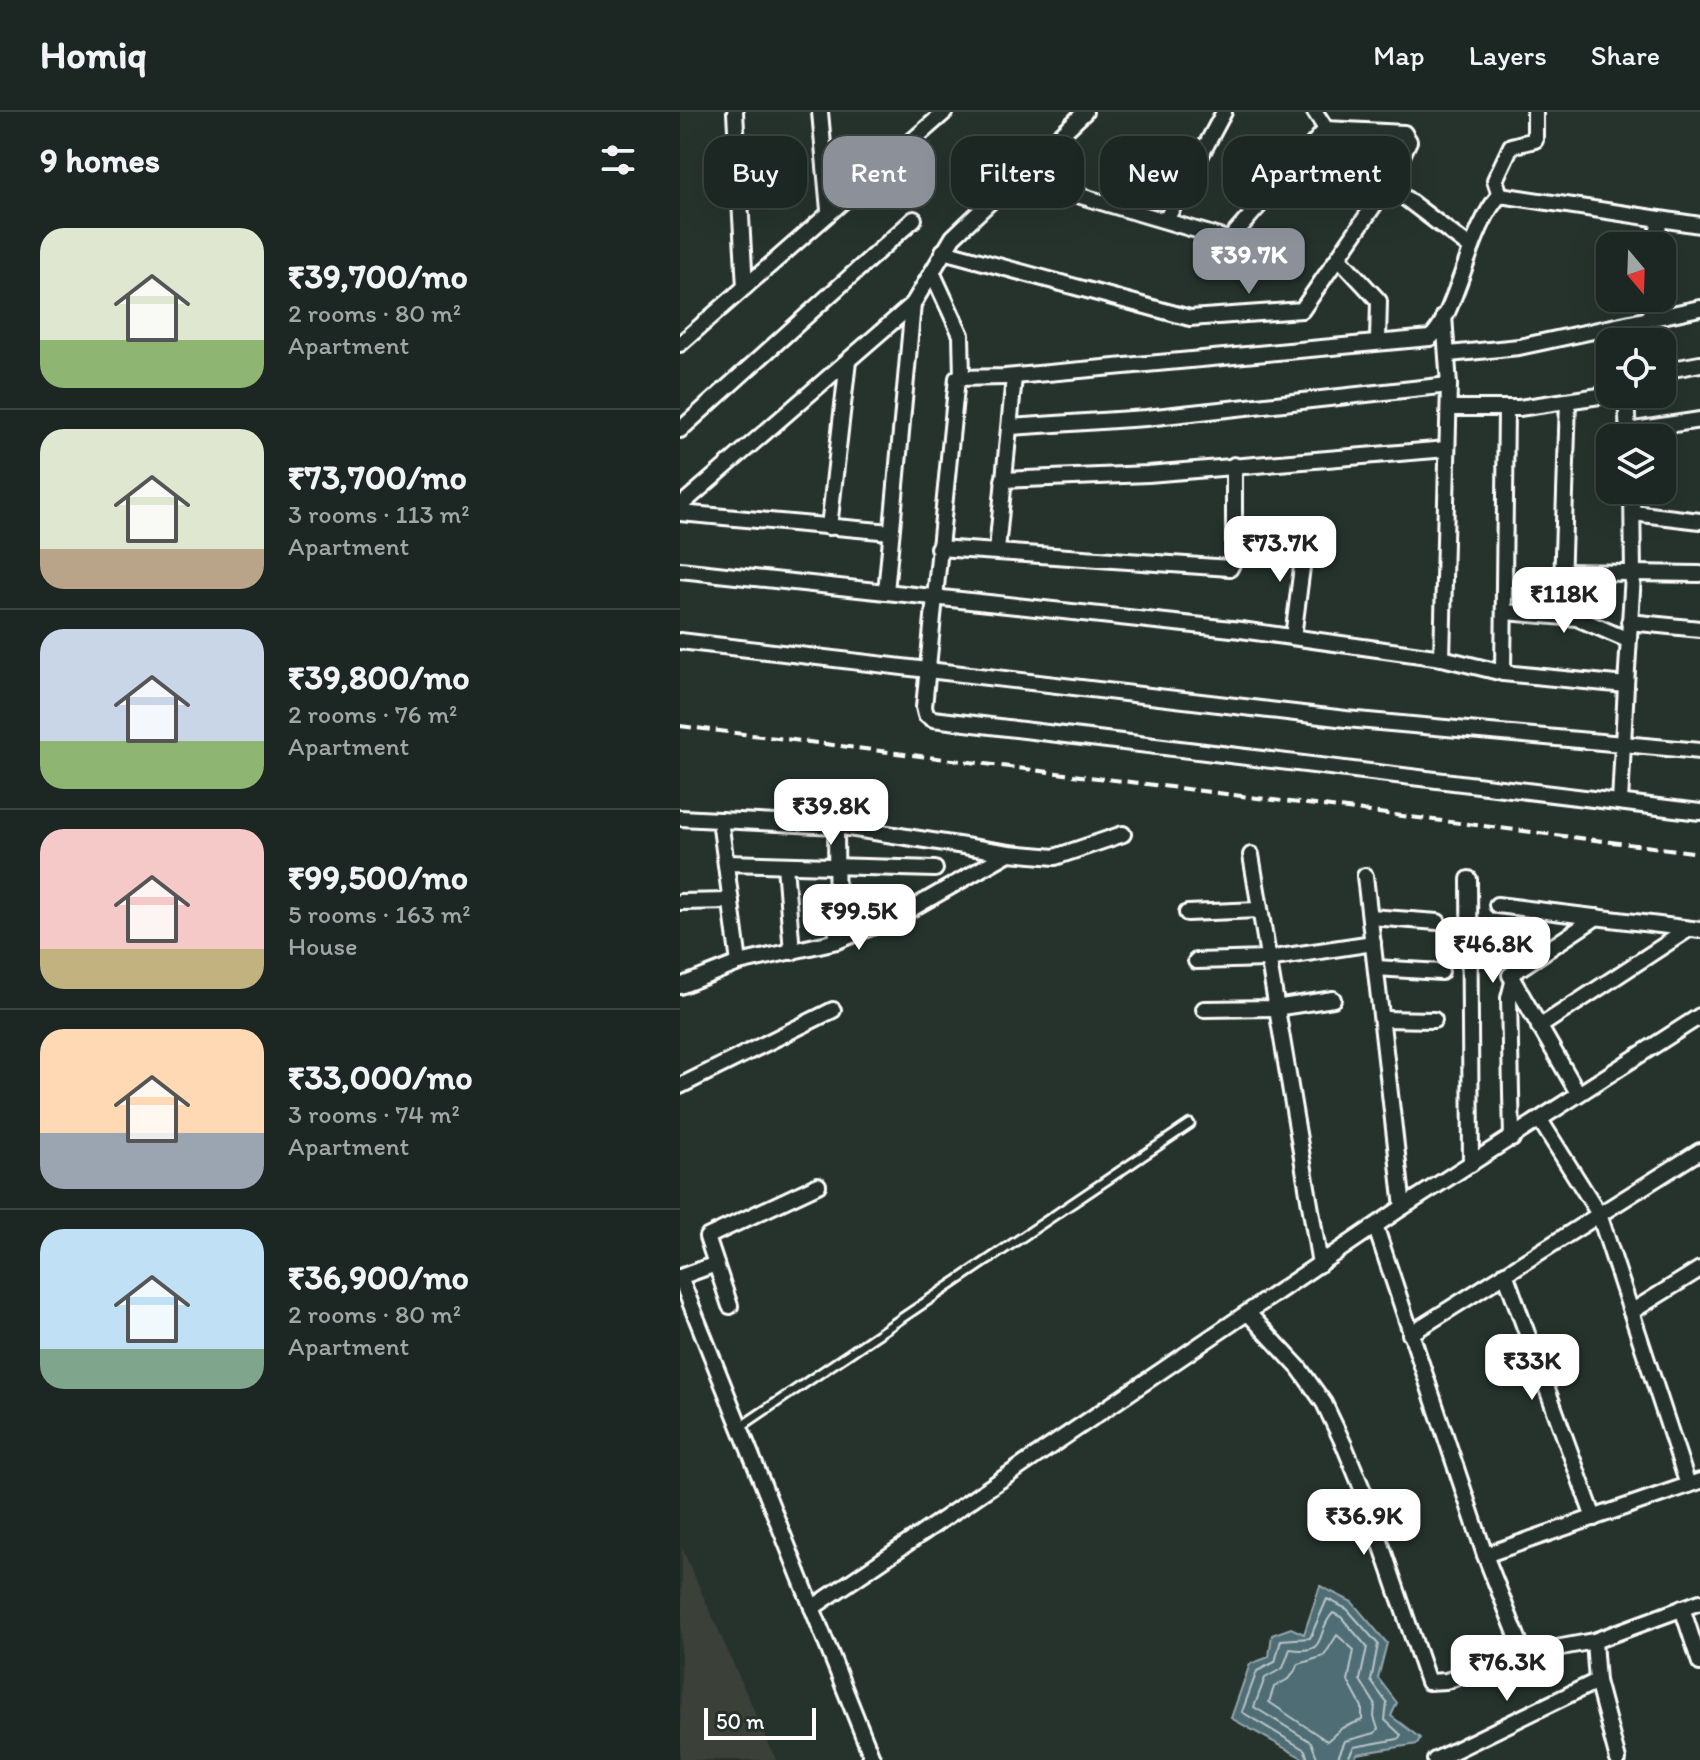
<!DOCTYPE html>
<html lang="en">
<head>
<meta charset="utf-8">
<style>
	body { margin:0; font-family:Itim,sans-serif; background:#252e2a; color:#f1f3f6; height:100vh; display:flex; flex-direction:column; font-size:30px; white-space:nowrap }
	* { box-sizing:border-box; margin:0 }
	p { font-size:26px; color:#a0a5a5 }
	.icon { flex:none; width:44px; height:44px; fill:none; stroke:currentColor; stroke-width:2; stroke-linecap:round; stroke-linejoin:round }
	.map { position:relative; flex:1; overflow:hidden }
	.panel { display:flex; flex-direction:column; background:#1c2622; width:680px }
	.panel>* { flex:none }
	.top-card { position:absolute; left:24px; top:24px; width:760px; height:72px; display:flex; gap:16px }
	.needle { width:52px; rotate:161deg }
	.buttons { position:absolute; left:916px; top:120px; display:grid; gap:16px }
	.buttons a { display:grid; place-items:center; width:80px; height:80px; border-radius:16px; background:#1c2622; box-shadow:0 8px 32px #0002,0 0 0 2px #3a4340; font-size:40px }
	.scale { position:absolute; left:24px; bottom:20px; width:112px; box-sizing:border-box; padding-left:8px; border:4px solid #fff; border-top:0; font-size:22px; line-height:28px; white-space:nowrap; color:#fff; -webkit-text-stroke:6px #26332d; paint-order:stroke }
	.price { position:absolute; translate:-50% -68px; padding:0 18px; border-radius:16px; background:#fff; color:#222; font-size:26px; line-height:52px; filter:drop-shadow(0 2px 4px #0008) }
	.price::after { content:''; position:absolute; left:50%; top:48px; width:24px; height:18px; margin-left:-12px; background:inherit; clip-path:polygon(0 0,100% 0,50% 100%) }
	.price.current { background:#8c9099; color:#fff }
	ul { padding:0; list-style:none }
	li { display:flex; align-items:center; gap:24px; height:200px; padding:0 40px }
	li+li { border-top:2px solid #3a4340 }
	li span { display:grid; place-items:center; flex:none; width:224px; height:160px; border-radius:24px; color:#555 }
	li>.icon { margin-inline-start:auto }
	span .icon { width:96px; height:96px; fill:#fffc; stroke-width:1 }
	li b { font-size:34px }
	h2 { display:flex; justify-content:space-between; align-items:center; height:96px; padding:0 40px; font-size:34px }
	.pill { padding:0 28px; border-radius:24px; background:#1c2622; box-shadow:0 8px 32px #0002,0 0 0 2px #3a4340; font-size:28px; line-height:72px }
	.pill.current { background:#8c9099; color:#fff }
	header { display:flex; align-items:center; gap:48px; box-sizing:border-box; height:112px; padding:0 40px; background:#1c2622; border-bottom:2px solid #3a4340 }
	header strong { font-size:38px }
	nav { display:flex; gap:44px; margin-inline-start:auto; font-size:28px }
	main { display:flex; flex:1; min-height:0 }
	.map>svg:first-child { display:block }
	.built { fill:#3b4139 }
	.water { fill:#4f6d75; stroke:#95a7ac; stroke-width:2 }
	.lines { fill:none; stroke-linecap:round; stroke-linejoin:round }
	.shore { stroke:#b9c5c8; stroke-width:2 }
	.lane-casing { stroke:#fff; stroke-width:13 }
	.street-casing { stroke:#fff; stroke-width:20 }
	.lane { stroke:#26332d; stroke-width:7 }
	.street { stroke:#26332d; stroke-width:14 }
	.rail { stroke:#fff; stroke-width:4; stroke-dasharray:12 6; stroke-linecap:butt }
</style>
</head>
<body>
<header>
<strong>Homiq</strong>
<nav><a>Map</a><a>Layers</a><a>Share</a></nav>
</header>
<main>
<section class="panel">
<h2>9 homes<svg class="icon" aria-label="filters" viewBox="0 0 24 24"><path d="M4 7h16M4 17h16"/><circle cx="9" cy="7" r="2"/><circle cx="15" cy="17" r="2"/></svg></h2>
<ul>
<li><span style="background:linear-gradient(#dfe7d0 70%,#8fb573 0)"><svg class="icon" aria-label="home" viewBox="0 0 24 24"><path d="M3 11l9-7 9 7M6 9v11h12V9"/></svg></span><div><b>₹39,700/mo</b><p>2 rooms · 80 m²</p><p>Apartment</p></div></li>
<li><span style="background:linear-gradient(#dfe7d0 75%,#b9a48a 0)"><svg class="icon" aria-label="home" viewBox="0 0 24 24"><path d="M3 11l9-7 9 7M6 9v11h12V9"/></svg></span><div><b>₹73,700/mo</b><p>3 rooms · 113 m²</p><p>Apartment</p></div></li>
<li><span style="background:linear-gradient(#c9d6e8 70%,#8fb573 0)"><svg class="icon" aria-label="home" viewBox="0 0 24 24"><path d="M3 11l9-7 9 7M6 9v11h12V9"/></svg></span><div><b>₹39,800/mo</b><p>2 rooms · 76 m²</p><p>Apartment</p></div></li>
<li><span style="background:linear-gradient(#f6c9c9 75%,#c2b280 0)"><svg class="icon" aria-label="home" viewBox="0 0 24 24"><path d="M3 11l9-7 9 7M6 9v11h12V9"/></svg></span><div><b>₹99,500/mo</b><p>5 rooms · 163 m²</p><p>House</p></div></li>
<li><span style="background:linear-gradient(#ffd9b3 65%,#9aa5b1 0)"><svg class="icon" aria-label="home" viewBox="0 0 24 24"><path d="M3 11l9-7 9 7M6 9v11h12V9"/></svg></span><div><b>₹33,000/mo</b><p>3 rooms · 74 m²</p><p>Apartment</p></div></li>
<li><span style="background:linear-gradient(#bfe0f5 75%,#7fa58c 0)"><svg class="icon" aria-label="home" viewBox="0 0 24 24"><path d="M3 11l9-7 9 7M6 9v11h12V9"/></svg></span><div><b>₹36,900/mo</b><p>2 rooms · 80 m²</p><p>Apartment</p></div></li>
</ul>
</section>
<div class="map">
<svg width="1020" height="1648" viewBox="0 0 1020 1648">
	<rect width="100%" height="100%" fill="#26332d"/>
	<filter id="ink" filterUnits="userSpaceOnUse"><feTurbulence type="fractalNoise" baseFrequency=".0125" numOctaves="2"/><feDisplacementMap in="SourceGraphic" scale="16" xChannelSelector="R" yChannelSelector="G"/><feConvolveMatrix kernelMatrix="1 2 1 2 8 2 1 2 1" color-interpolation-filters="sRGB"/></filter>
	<g filter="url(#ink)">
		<path class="built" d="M2 1436 96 1648H0Z"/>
		<path class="water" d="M640 1474 672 1490 707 1531 698 1566 717 1591 711 1604 740 1626 737 1632 677 1642 674 1648H626L551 1606 570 1552 589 1545 592 1523 611 1516 624 1522Z"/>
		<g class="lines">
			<g class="shore">
				<path d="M657 1523 674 1538 668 1569 682 1595V1608L662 1616 647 1629 589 1590 594 1575 610 1566 619 1552 644 1544Z"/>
				<path d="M628 1648 625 1638 562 1600 577 1559 595 1550 601 1528 630 1526 647 1487 667 1497 698 1532 691 1569 707 1591 705 1608 721 1623 718 1627 674 1635 667 1648"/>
				<path d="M638 1648 631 1630 574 1595 585 1566 603 1556 610 1537C650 1543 634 1521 653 1501L661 1505 687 1535 680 1568 695 1592 694 1605 698 1617 695 1621 665 1629 657 1648"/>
			</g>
			<g class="lane-casing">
				<path id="lane" d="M60 1315 510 1012"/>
			</g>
			<g class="street-casing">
				<g id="street">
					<path d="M55 0 65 175"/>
					<path d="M140 0 149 98"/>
					<path d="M336 65 598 142"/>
					<path d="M708 73 791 136"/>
					<path d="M820 83 815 68 831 34 855 28V0"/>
					<path d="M486 108 544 0"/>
					<path d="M1020 113 820 83C790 114 776 205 750 226L325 265 277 266 244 595 246 603 253 607 1020 700"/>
					<path d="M550 127 646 17"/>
					<path d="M975 134 980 107"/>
					<path d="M263 139 510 206 622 198 708 73 729 29 724 21 646 17 635 0"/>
					<path d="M659 146 699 189 698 228"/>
					<path d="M252 160 281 223 282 265"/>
					<path d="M970 186 971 206"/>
					<path d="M0 232 265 0"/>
					<path d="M769 242 839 235 1020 196"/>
					<path d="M982 259 1020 252"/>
					<path d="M946 282 948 326"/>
					<path d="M769 296H839L933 282"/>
					<path d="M330 315 466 306 769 273"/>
					<path d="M0 318 234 107"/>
					<path d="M948 319 1020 308"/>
					<path d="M323 368 468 362 767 337"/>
					<path d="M0 394 233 192"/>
					<path d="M0 401 211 420"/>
					<path d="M953 401 1020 409"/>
					<path d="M149 415 168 249"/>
					<path d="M258 436 550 456 554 448V353"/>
					<path d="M317 438 334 265"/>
					<path d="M0 458 561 518 762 546 823 561 946 573 943 632 666 607 0 529"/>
					<path d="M882 460 1020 462"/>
					<path d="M206 480 233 192 273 125 405 0"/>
					<path d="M825 500 897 506 948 528"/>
					<path d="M881 504 888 289"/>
					<path d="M949 510 1020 517"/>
					<path d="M613 525 626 424"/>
					<path d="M762 546 769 273 764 204"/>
					<path d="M823 561 826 297"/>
					<path d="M946 573 953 463 952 378"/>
					<path d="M940 690 943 632 1020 639"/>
					<path d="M0 706 156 714 329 741 375 745 443 722"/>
					<path d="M40 708 59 851"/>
					<path d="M156 714 157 829"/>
					<path d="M571 743 640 1152"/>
					<path d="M46 751 255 757"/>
					<path d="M105 753 112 840"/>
					<path d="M685 764 723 1095"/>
					<path d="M789 767 791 1052"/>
					<path d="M0 790 51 789"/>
					<path d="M817 793 1020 818"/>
					<path d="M507 801 578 798"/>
					<path d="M690 805 758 810"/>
					<path d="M516 849 587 847 693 831"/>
					<path d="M696 856 761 860"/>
					<path d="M0 874 59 851 157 829 219 804 329 741"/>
					<path d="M524 897 595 896 653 887"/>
					<path d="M702 907 754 908"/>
					<path d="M859 915 1009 817"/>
					<path d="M0 974 153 898"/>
					<path d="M898 981 830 863 917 805"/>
					<path d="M860 1008 919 1102 1008 1373"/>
					<path d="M832 1027 829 886 833 870"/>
					<path d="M696 1116 805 1443 844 1542 914 1529"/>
					<path d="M825 1161 914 1406"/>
					<path d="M0 1165 193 1648"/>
					<path d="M0 1165 36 1152"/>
					<path d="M50 1194 27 1125 138 1073"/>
					<path d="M951 1200 1020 1157"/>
					<path d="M568 1201 619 1256 644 1291 664 1333 683 1379 748 1570 766 1569 844 1542"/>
					<path d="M730 1222 1020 1039"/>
					<path d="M805 1443 1020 1369"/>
					<path d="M132 1496 723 1095 1020 904"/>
					<path d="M1002 1496 1020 1551"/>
					<path d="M755 1648 917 1569"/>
					<path d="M938 1648 917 1569 914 1529 1020 1490"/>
				</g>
			</g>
			<use href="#lane" class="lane"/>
			<use href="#street" class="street"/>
			<path class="rail" d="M0 614 1020 741"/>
		</g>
	</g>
</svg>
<div class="buttons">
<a><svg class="needle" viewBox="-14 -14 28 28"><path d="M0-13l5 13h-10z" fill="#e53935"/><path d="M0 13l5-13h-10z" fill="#a0a5a5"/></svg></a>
<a><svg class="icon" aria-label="locate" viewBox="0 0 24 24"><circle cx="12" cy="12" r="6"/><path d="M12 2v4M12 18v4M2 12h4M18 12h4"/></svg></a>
<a><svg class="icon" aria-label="layers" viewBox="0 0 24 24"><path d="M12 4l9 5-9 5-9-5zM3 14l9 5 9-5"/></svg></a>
</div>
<div class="scale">50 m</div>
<b class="price current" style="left:569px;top:184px">₹39.7K</b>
<b class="price" style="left:600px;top:472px">₹73.7K</b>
<b class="price" style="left:884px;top:523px">₹118K</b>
<b class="price" style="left:151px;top:735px">₹39.8K</b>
<b class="price" style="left:179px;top:840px">₹99.5K</b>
<b class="price" style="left:813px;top:873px">₹46.8K</b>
<b class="price" style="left:852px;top:1290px">₹33K</b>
<b class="price" style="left:684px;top:1445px">₹36.9K</b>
<b class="price" style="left:827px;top:1591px">₹76.3K</b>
<div class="top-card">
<a class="pill">Buy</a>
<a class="pill current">Rent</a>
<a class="pill">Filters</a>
<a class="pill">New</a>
<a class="pill">Apartment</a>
</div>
</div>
</main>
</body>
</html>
